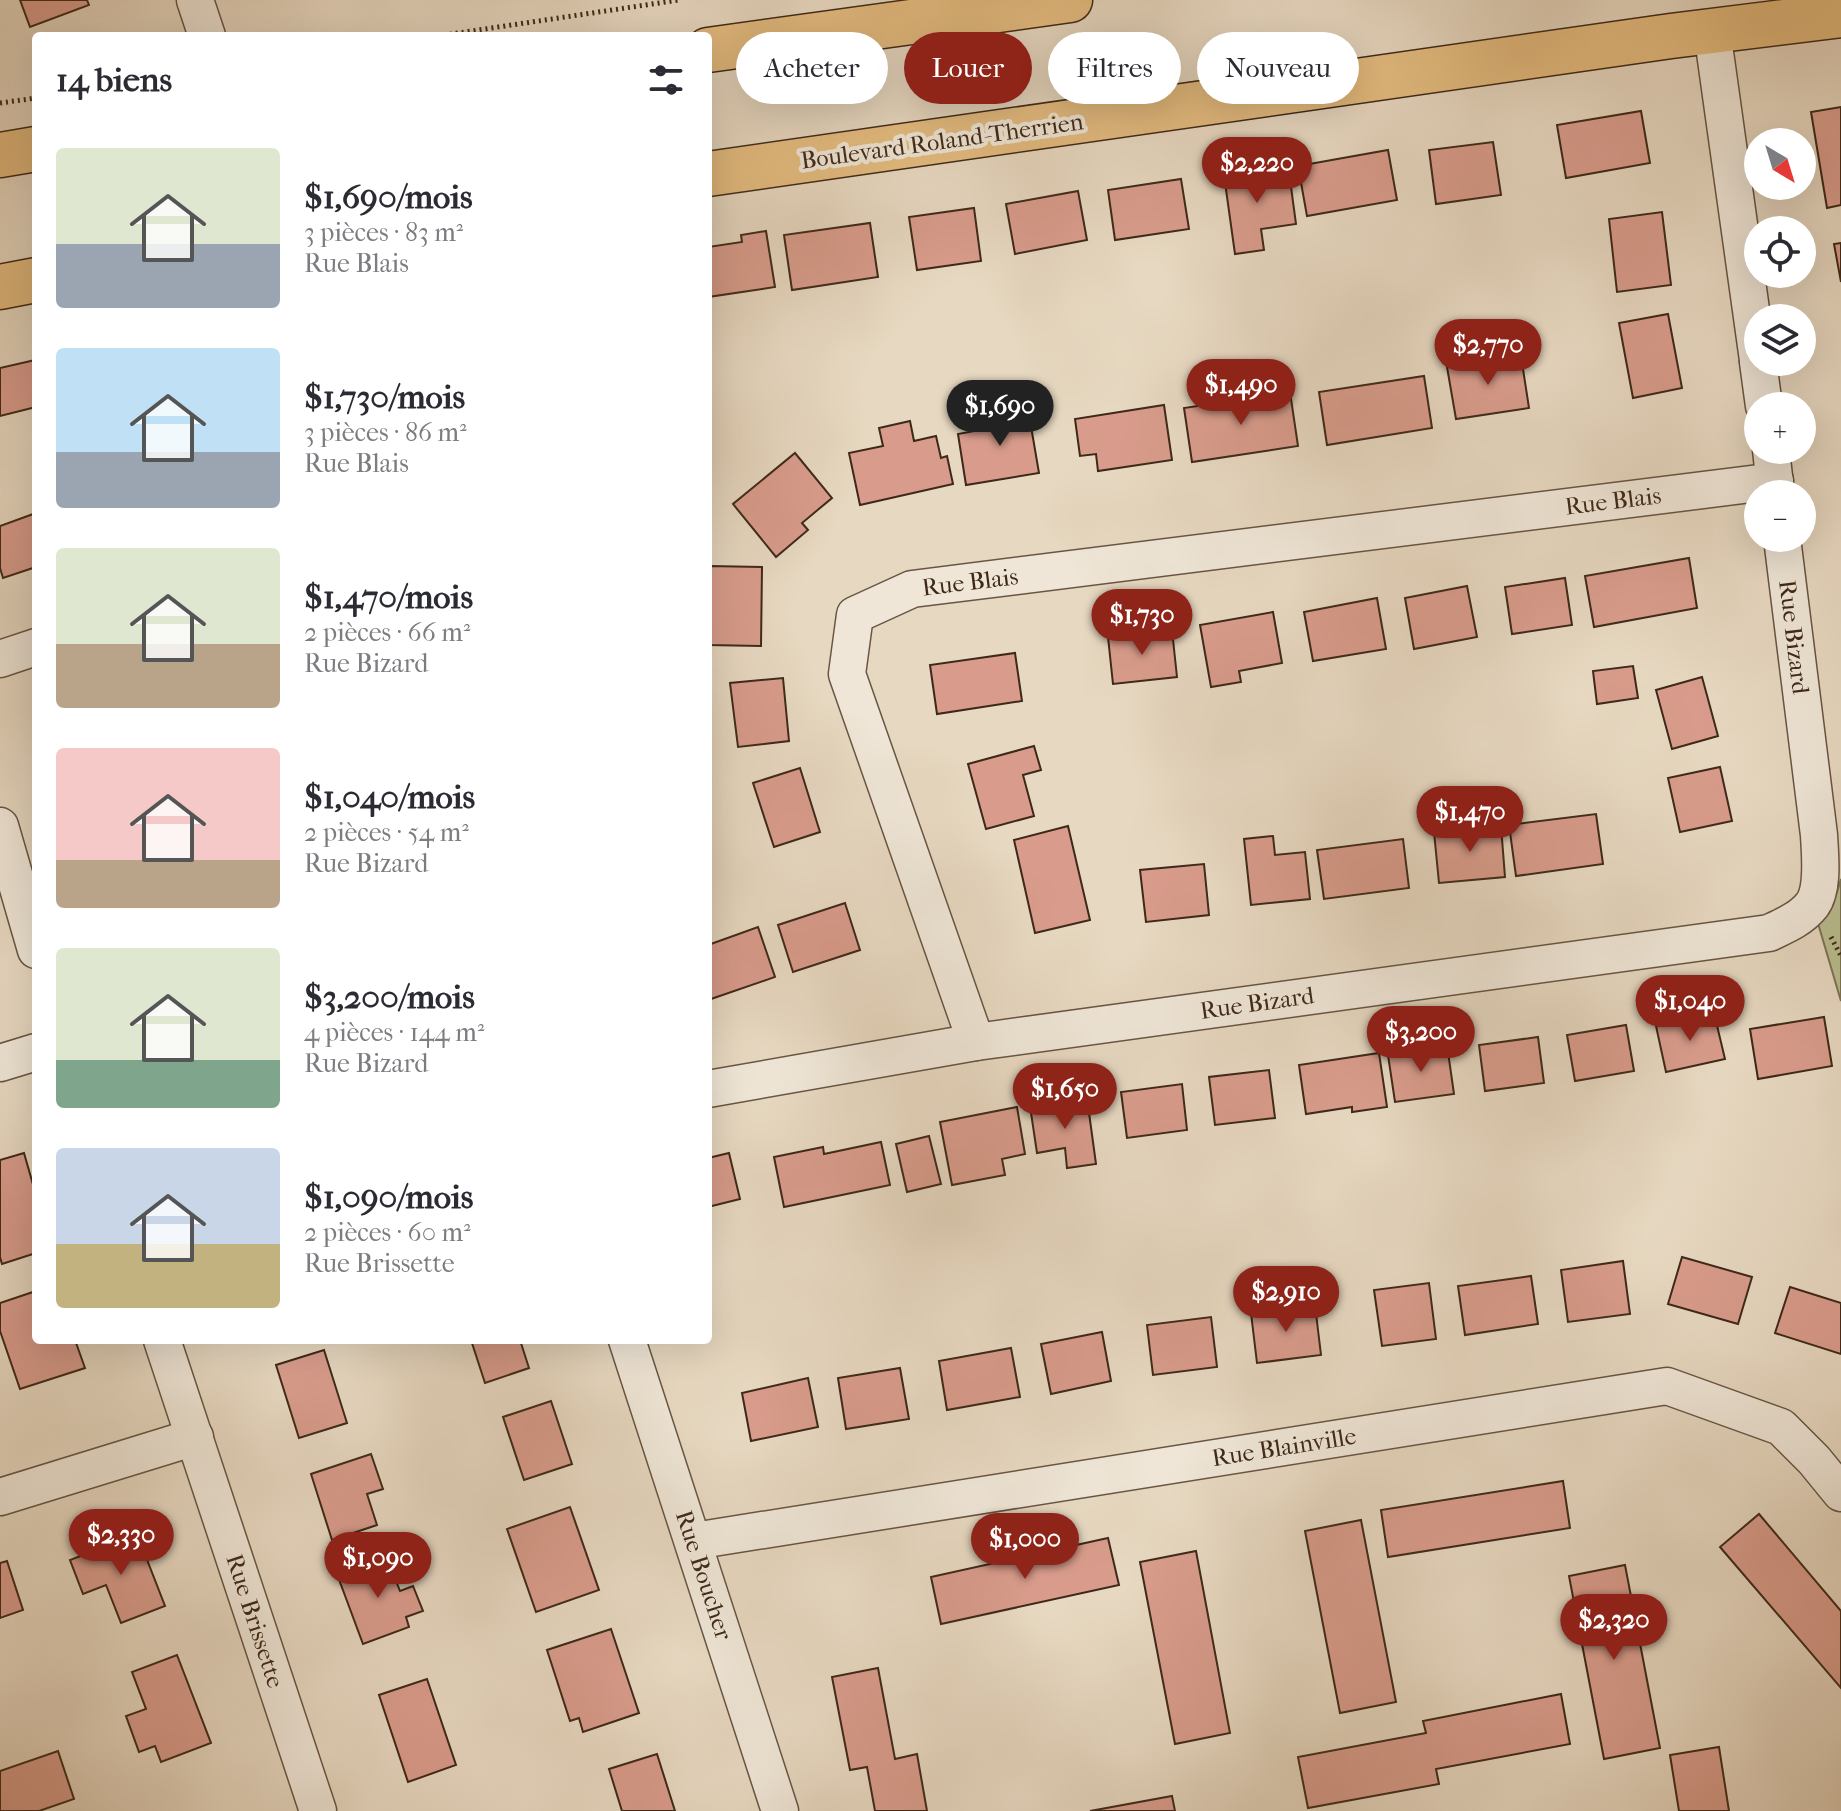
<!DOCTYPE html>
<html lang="fr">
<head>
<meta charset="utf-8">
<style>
	body { margin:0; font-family:"IM FELL French Canon",serif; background:#f7f7f7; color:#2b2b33; height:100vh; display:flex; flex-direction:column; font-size:30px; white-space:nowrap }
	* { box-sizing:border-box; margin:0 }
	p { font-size:26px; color:#7c7c81 }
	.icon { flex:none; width:44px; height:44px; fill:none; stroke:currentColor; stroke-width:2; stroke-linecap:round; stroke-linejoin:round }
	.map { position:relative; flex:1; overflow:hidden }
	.drawer { position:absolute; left:32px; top:32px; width:680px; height:1312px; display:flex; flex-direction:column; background:#fff; border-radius:8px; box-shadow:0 8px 32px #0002 }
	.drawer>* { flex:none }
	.top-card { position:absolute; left:736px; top:32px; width:760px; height:72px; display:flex; gap:16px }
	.needle { width:52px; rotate:142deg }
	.buttons { position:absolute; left:1744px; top:128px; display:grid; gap:16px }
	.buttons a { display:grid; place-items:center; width:72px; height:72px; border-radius:50%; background:#fff; box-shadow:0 8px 32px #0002; font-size:40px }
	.price { position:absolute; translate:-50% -68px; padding:0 18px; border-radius:28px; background:#8f2418; color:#fff; font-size:26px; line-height:52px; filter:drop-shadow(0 2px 4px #0008) }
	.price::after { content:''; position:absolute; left:50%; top:48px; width:24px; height:18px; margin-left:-12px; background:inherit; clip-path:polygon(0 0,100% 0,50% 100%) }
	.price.on { background:#222; color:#fff }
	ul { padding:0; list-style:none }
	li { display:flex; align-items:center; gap:24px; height:200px; padding:0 24px }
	li span { display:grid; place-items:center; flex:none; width:224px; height:160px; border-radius:8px; color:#555 }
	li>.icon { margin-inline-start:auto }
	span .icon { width:96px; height:96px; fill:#fffc; stroke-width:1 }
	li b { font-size:34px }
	h2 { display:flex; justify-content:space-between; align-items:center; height:96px; padding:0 24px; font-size:34px }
	.pill { padding:0 28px; border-radius:36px; background:#fff; box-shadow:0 8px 32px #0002; font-size:28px; line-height:72px }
	.pill.on { background:#8f2418; color:#fff }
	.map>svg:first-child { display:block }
	.green { fill:#b9be90; stroke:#7c7454; stroke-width:2 }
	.building { fill:#d99c8c; stroke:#3e2919; stroke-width:2 }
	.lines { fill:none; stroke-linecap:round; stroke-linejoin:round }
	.minor-casing { stroke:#685543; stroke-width:39 }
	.major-casing { stroke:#3e2919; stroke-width:47 }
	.path { stroke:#3e2919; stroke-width:5; stroke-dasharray:2 4; stroke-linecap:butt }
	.minor { stroke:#efe6d7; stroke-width:36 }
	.major { stroke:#e4bc80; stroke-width:44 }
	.labels { text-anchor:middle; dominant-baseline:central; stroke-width:8; stroke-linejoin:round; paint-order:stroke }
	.street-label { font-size:24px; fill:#3e2919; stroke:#efe6d7 }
</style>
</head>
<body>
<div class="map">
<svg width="1841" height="1811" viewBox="0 0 1841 1811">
	<rect width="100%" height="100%" fill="#e7d8c1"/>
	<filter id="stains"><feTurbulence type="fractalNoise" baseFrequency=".0025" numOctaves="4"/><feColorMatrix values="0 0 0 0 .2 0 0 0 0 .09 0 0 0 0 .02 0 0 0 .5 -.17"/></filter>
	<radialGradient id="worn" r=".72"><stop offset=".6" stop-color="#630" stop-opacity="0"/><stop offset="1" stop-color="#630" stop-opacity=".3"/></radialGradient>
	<path class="green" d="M1841 879V1001L1817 920 1837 892Z"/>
	<g class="building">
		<path d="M20 0H87L89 5 30 27Z"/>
		<path d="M1841 107V205L1827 208 1811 112Z"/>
		<path d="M1641 111 1650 163 1566 178 1557 125Z"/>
		<path d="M1493 142 1501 195 1436 204 1429 150Z"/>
		<path d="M1388 150 1397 200 1307 216 1298 166Z"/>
		<path d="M1259 163 1261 176 1289 172 1296 224 1261 229 1264 250 1235 254 1223 168Z"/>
		<path d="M1181 179 1189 229 1115 240 1108 190Z"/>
		<path d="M1078 191 1087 240 1015 254 1006 204Z"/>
		<path d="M974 208 981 261 917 270 909 217Z"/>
		<path d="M1662 212 1671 285 1617 292 1609 219Z"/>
		<path d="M870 223 878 277 792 290 784 235Z"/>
		<path d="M766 231 775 287 708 297V247L742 242 741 235Z"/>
		<path d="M1841 243V282L1834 244Z"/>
		<path d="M1668 314 1682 388 1633 398 1619 323Z"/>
		<path d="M1521 356 1529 408 1456 419 1447 367Z"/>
		<path d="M35 360 36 407 0 416V368Z"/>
		<path d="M1424 376 1432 428 1327 445 1319 392Z"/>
		<path d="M1290 392 1298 446 1192 462 1184 408Z"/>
		<path d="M1027 403 1039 473 966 485 958 434 1001 426 998 407Z"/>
		<path d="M1164 405 1172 460 1098 471 1096 454 1080 456 1075 419Z"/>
		<path d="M910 421 914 441 936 436 941 458 947 456 953 484 860 505 849 453 883 446 879 428Z"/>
		<path d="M795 453 832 498 802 523 808 530 776 557 733 504Z"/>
		<path d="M36 513V567L3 578 0 568V526Z"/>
		<path d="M1689 558 1697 608 1594 627 1585 576Z"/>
		<path d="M709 566 762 567 761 646 708 645Z"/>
		<path d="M1565 578 1572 625 1512 634 1505 587Z"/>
		<path d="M1467 586 1477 637 1414 649 1405 598Z"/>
		<path d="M1377 598 1386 649 1313 661 1304 612Z"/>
		<path d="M1273 612 1282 663 1239 671 1241 682 1211 687 1200 625Z"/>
		<path d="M1172 630 1177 677 1113 684 1108 637Z"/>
		<path d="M1015 653 1022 701 937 714 930 665Z"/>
		<path d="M1633 666 1638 698 1597 704 1593 671Z"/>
		<path d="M1702 677 1718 736 1672 749 1656 690Z"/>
		<path d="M783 678 789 741 738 747 730 683Z"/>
		<path d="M1034 746 1041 770 1023 775 1034 816 986 829 968 764Z"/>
		<path d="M1720 767 1732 821 1680 832 1668 778Z"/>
		<path d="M800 768 820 832 774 847 753 783Z"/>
		<path d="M1596 814 1603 864 1516 876 1509 825Z"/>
		<path d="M1068 826 1090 920 1035 933 1014 840Z"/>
		<path d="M1501 826 1505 877 1439 883 1434 832Z"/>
		<path d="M1273 836 1275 855 1305 852 1310 899 1251 905 1244 839Z"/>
		<path d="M1403 839 1409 888 1324 899 1317 850Z"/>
		<path d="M1204 864 1209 915 1146 922 1140 870Z"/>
		<path d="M845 903 860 950 793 972 778 925Z"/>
		<path d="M758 927 775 977 708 1000V945Z"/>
		<path d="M1714 1013 1725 1059 1666 1072 1656 1026Z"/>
		<path d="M1824 1017 1832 1066 1758 1079 1750 1029Z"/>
		<path d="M1626 1025 1634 1071 1575 1081 1567 1035Z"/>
		<path d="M1538 1037 1544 1083 1485 1091 1479 1045Z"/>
		<path d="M1447 1045 1454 1094 1395 1102 1388 1055Z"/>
		<path d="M1379 1053 1387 1107 1352 1112V1107L1306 1114 1299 1065Z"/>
		<path d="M1269 1070 1275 1118 1215 1125 1209 1077Z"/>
		<path d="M1182 1084 1187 1130 1127 1138 1121 1092Z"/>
		<path d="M1087 1098 1096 1164 1067 1168 1065 1148 1037 1153 1030 1106Z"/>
		<path d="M1017 1107 1025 1154 1002 1159 1005 1175 952 1185 940 1122Z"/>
		<path d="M929 1136 941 1184 907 1192 896 1144Z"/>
		<path d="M881 1142 890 1185 784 1207 774 1157 823 1147 824 1154Z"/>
		<path d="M24 1153 36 1195V1253L2 1264 0 1257V1160Z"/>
		<path d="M729 1153 740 1199 708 1207V1158Z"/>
		<path d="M1682 1257 1752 1277 1738 1324 1668 1304Z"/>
		<path d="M1623 1261 1630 1314 1568 1322 1561 1270Z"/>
		<path d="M1531 1276 1538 1324 1465 1335 1458 1286Z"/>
		<path d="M1429 1283 1436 1339 1382 1346 1374 1290Z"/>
		<path d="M1790 1287 1841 1303V1354L1775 1333Z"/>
		<path d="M36 1291V1340H75L85 1368 20 1389 0 1331V1303Z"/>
		<path d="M1315 1305 1321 1355 1257 1363 1251 1313Z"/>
		<path d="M1211 1317 1217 1367 1153 1375 1147 1325Z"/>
		<path d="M1102 1332 1111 1381 1051 1394 1041 1344Z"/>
		<path d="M471 1340H520L529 1368 485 1383Z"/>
		<path d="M1011 1348 1020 1397 947 1410 939 1361Z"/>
		<path d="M324 1350 347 1423 299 1438 276 1365Z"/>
		<path d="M900 1368 909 1419 846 1429 838 1378Z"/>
		<path d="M808 1378 818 1427 751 1441 742 1393Z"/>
		<path d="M551 1401 572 1464 524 1480 503 1417Z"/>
		<path d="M371 1454 383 1489 367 1494 377 1525 332 1540 311 1474Z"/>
		<path d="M1563 1481 1570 1528 1388 1557 1381 1510Z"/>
		<path d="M570 1507 599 1590 536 1612 507 1529Z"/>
		<path d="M1759 1514 1841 1611V1688L1720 1547Z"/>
		<path d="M1361 1520 1396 1702 1340 1713 1305 1531Z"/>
		<path d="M137 1534 165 1606 121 1623 106 1585 83 1594 70 1560Z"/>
		<path d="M1108 1538 1119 1585 941 1624 931 1577Z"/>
		<path d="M1196 1551 1230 1733 1175 1744 1140 1562Z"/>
		<path d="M386 1555 400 1591 413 1586 423 1611 406 1617 409 1627 363 1644 337 1574Z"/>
		<path d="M7 1561 23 1610 0 1618V1563Z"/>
		<path d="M1625 1565 1660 1748 1604 1759 1569 1576Z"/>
		<path d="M611 1629 639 1713 583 1732 579 1718 570 1721 547 1650Z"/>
		<path d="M177 1655 211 1743 161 1762 155 1746 139 1752 126 1716 146 1709 132 1672Z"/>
		<path d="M878 1668 895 1759 917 1754 927 1811H875L867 1767 850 1770 832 1677Z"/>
		<path d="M427 1679 456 1765 408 1782 379 1695Z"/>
		<path d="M1561 1694 1570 1744 1436 1769 1439 1784 1308 1808 1298 1757 1426 1733 1423 1721Z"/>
		<path d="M1719 1747 1729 1811H1679L1670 1755Z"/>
		<path d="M58 1751 74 1799 39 1811H0V1771Z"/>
		<path d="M657 1754 675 1811H622L609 1769Z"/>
		<path d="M1172 1796 1175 1811H1090Z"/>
	</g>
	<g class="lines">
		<g class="minor-casing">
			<g id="minor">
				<path d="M195 0 207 36"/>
				<path d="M1712 31 1758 360"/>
				<path d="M1758 362 1764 406"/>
				<path d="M1771 450 1776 494"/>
				<path d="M0 659 36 647"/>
				<path d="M0 826 36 950"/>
				<path d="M976 1042 847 674 855 615 912 589 1775 481"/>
				<path d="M0 1063 36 1052"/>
				<path d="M708 1089 976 1042 1769 933C1784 926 1801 919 1812 905 1824 889 1820 855 1819 835L1782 538"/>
				<path d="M162 1340 318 1811"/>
				<path d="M627 1340 780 1811"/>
				<path d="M0 1497 195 1437"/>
				<path d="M694 1541 1667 1386 1781 1427 1814 1460 1841 1493"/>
			</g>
		</g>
		<g class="major-casing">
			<g id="major">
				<path d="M708 50 1070 0"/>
				<path d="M0 155 36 149"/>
				<path d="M708 174 1671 36 1841 15"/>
				<path d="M0 287 36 280"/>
			</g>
		</g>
		<g class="path">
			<path d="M438 36 679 0"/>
			<path d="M0 103 36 98"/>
			<path d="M1831 937 1841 956"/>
		</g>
		<use href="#minor" class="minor"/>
		<use href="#major" class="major"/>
	</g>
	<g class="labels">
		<g class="street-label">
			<text transform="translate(942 141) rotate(-8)">Boulevard Roland-Therrien</text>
			<text transform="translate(1613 501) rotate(-7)">Rue Blais</text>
			<text transform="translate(970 582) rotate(-7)">Rue Blais</text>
			<text transform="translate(1794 637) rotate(83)">Rue Bizard</text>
			<text transform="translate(1257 1003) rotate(-8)">Rue Bizard</text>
			<text transform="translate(1284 1447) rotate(-9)">Rue Blainville</text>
			<text transform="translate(704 1575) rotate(72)">Rue Boucher</text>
			<text transform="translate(255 1621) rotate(72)">Rue Brissette</text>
		</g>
	</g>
	<rect width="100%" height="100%" filter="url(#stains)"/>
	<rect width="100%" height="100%" fill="url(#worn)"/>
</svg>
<div class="buttons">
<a><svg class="needle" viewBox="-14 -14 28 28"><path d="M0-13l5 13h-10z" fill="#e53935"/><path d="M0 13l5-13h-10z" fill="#7c7c81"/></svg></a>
<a><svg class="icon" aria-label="locate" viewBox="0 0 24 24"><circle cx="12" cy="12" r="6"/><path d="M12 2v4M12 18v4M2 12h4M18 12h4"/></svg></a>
<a><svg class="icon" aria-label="layers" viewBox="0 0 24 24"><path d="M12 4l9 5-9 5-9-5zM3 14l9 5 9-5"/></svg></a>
<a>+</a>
<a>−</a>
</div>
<b class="price" style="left:1257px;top:205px">$2,220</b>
<b class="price" style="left:1488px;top:387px">$2,770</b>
<b class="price" style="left:1241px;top:427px">$1,490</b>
<b class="price on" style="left:1000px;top:448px">$1,690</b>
<b class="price" style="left:1142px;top:657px">$1,730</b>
<b class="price" style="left:1470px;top:854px">$1,470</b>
<b class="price" style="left:1690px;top:1043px">$1,040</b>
<b class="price" style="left:1421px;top:1074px">$3,200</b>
<b class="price" style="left:1065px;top:1131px">$1,650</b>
<b class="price" style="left:1286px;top:1334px">$2,910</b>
<b class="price" style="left:121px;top:1577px">$2,330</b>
<b class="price" style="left:1025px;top:1581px">$1,000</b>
<b class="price" style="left:378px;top:1600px">$1,090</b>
<b class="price" style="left:1614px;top:1662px">$2,320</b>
<div class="top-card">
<a class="pill">Acheter</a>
<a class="pill on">Louer</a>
<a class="pill">Filtres</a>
<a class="pill">Nouveau</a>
</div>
<section class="drawer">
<h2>14 biens<svg class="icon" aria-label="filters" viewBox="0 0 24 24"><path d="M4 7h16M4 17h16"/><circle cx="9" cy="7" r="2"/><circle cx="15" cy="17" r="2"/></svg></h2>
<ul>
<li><span style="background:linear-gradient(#dfe7d0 60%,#9aa5b1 0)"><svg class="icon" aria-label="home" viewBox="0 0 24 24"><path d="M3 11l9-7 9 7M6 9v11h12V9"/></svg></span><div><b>$1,690/mois</b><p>3 pièces · 83 m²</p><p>Rue Blais</p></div></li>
<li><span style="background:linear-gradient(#bfe0f5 65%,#9aa5b1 0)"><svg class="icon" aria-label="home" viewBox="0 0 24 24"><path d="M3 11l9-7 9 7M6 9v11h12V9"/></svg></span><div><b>$1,730/mois</b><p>3 pièces · 86 m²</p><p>Rue Blais</p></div></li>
<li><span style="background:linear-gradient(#dfe7d0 60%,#b9a48a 0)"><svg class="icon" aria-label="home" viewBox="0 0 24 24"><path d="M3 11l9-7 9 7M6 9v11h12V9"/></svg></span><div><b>$1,470/mois</b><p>2 pièces · 66 m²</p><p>Rue Bizard</p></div></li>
<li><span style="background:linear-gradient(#f6c9c9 70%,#b9a48a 0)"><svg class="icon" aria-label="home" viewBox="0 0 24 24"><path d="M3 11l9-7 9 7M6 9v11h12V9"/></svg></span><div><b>$1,040/mois</b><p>2 pièces · 54 m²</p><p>Rue Bizard</p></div></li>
<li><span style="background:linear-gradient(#dfe7d0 70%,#7fa58c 0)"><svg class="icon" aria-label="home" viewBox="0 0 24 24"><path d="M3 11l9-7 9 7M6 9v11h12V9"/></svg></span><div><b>$3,200/mois</b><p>4 pièces · 144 m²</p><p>Rue Bizard</p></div></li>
<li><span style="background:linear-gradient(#c9d6e8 60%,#c2b280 0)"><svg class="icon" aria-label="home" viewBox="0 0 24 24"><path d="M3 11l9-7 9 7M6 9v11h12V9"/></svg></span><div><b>$1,090/mois</b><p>2 pièces · 60 m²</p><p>Rue Brissette</p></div></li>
</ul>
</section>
</div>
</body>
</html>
